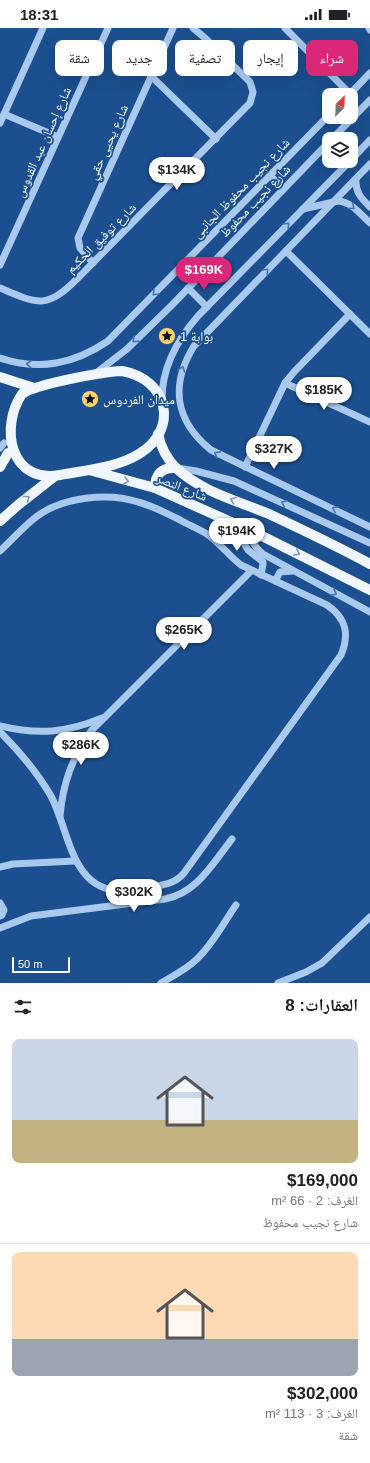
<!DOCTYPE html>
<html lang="ar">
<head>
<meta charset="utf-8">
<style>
	body { margin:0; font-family:Helvetica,"Noto Naskh Arabic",sans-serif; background:#f2f2f2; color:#202124; direction:rtl; height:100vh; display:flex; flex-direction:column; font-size:15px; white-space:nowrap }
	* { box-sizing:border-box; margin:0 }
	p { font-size:13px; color:#757577 }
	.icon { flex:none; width:22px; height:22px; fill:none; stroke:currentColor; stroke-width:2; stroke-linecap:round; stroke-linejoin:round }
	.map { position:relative; height:955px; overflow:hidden; direction:ltr }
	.sheet { display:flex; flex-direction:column; background:#fff; flex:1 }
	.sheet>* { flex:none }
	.top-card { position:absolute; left:12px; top:12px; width:346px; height:36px; direction:rtl; display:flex; gap:8px }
	.needle { width:26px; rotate:24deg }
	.fabs { position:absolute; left:322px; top:60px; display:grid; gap:8px }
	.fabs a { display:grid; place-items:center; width:36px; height:36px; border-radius:8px; background:#fff; box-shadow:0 4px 16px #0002; font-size:20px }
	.scale { position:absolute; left:12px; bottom:10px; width:58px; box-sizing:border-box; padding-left:4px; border:2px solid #fff; border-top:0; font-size:11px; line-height:14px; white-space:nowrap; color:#fff; -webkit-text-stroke:3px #1b4f8f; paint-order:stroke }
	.price { position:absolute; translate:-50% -34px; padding:0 9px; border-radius:14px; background:#fff; color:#222; font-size:13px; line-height:26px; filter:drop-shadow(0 1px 2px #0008) }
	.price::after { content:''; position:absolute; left:50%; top:24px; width:12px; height:9px; margin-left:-6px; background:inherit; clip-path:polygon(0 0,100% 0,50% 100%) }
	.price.selected { background:#db2777; color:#fff }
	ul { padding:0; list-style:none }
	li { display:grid; align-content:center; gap:8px; height:212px; padding:0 12px }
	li+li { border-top:1px solid #e0e0e0 }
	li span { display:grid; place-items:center; height:124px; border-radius:8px; color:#555 }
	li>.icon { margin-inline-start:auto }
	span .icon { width:72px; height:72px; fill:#fffc; stroke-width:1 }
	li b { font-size:17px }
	h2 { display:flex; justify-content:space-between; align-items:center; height:48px; padding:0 12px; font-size:17px }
	.chip { padding:0 14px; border-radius:8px; background:#fff; box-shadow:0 4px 16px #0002; font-size:14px; line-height:36px }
	.chip.selected { background:#db2777; color:#fff }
	.status { display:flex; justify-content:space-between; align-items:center; height:28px; padding:0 20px; background:#fff; direction:ltr }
	.status svg { height:11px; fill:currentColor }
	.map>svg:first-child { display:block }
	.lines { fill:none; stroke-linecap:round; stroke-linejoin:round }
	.minor { stroke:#a9c9ee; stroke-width:7 }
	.major { stroke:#f0f6ff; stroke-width:10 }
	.oneway { stroke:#4674ac }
	.oneway2 { stroke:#7b9ac1 }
	.labels { text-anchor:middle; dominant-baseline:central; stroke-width:3.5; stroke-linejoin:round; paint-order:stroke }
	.street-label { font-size:13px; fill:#fff; stroke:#1b4f8f }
	.poi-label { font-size:13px; fill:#fff; stroke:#1b4f8f; text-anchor:start }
</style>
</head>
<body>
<div class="status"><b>18:31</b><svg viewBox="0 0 49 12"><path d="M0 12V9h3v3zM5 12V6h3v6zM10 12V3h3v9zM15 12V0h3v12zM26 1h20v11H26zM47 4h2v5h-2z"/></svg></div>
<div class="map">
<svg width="370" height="955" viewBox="0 0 370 955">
	<rect width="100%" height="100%" fill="#1b4f8f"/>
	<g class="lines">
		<g class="minor">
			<path d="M285 0 350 66"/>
			<path d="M369 0 370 2"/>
			<path d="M151 48 216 111"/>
			<path d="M349 67 370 45"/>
			<path d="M4 86 58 109"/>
			<path d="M0 95 43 0"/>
			<path d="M332 111 370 72"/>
			<path d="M351 132 370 112"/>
			<path d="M370 136 194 318C170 357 175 393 211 422L370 499"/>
			<path d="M270 148 284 160"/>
			<path d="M356 151C355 164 361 170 370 179"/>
			<path d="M303 181 338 173C352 174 360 186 370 195"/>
			<path d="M286 223 370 306"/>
			<path d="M93 235 80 220 78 210 173 0"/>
			<path d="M0 237 108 0"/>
			<path d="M0 260C38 276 46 282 78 250L250 75 253 64 250 54 205 10 193 0"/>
			<path d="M188 260 207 279"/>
			<path d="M0 330C40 343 74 336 108 313L329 87"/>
			<path d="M96 345 127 321 173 276 329 114"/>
			<path d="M285 355 370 394"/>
			<path d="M162 371C162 339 177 312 198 288L350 133"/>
			<path d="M0 420 4 415"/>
			<path d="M245 439 285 355 294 344 350 286"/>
			<path d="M177 440 196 443 234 453 370 515"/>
			<path d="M231 494 248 522 263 534V536L261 547"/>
			<path d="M250 503C251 513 255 520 263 526L370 584"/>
			<path d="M0 523C12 512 23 499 36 489 62 469 108 464 138 474 153 478 166 485 180 492 189 497 199 501 207 506 220 515 229 528 241 537L327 577C346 590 350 606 341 627L184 845C174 857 161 857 146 860 139 861 132 863 125 863 71 865 70 804 51 768 37 744 20 724 0 704"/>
			<path d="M275 553 280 544 293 543"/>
			<path d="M0 698C38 707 66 705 102 690"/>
			<path d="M60 788C63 754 72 731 91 703L251 543"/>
			<path d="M0 839 13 836 75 833"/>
			<path d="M0 875 4 882 2 887 0 888"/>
			<path d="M0 900 31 888 165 871C197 865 213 835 232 811"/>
			<path d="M161 955C173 948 187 941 197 931 213 916 224 894 236 877"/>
			<path d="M278 955 306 944 322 935 370 889"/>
		</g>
		<g class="major">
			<path d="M122 343C168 351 180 401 139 426 116 440 86 442 60 447 9 456 0 398 22 366 35 356 103 344 122 343Z"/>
			<path d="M0 349 34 360"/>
			<path d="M158 406C161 420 166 430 176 440 202 464 238 473 269 486 303 502 337 518 370 536"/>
			<path d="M0 439 8 425"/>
			<path d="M89 442 155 460 260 507 370 562"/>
			<path d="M155 460C155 446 162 439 176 440"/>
			<path d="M0 493 18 477 55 448"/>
		</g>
	</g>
	<defs><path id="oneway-chevron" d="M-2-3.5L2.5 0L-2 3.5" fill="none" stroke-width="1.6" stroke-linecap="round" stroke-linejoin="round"/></defs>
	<g class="oneway">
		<use href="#oneway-chevron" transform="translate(352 179) rotate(38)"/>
		<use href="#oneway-chevron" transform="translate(287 197) rotate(-46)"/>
		<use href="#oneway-chevron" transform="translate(266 243) rotate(-46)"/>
		<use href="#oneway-chevron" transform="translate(155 265) rotate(134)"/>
		<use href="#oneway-chevron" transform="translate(135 312) rotate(136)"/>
		<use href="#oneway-chevron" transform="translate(29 336) rotate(-175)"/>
		<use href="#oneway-chevron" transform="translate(182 341) rotate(-73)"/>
		<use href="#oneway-chevron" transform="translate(217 426) rotate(-152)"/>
		<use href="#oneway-chevron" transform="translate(284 475) rotate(-156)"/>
		<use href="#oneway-chevron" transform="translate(335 481) rotate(-154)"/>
		<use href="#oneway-chevron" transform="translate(334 565) rotate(28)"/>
	</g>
	<g class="oneway2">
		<use href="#oneway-chevron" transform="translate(126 453) rotate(14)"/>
		<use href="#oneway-chevron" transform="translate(27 470) rotate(-38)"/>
		<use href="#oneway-chevron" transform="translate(233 472) rotate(-157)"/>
		<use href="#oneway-chevron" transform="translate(297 525) rotate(26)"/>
	</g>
	<defs>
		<g id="sight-disc" transform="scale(0.9)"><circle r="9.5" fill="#ffd166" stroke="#1b4f8f"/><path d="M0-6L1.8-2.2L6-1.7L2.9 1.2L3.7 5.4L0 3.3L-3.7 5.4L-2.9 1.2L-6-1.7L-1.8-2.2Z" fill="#111"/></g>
	</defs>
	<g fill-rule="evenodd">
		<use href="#sight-disc" x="167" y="308"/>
		<use href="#sight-disc" x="90" y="371"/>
	</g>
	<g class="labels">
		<g class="street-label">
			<text transform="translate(43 114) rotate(-66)">شارع إحسان عبد القدوس</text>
			<text transform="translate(108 114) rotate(-66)">شارع يحيى حقي</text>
			<text transform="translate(241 160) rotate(-46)">شارع نجيب محفوظ الجانبى</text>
			<text transform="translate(255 173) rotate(-46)">شارع نجيب محفوظ</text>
			<text transform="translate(101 210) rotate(-45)">شارع توفيق الحكيم</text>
			<text transform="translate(182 459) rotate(22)">شارع النصر</text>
		</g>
		<g class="poi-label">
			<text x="180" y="308">بوابة 1</text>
			<text x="103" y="371">ميدان الفردوس</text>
		</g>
	</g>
</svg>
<div class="fabs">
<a><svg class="needle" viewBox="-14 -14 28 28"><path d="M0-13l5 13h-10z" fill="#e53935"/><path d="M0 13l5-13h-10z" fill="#757577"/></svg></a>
<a><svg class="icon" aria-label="layers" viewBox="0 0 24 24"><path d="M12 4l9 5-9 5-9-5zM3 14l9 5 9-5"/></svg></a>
</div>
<div class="scale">50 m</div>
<b class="price" style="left:177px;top:163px">$134K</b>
<b class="price selected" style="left:204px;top:263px">$169K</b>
<b class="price" style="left:324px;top:383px">$185K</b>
<b class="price" style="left:274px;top:442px">$327K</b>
<b class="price" style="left:237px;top:524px">$194K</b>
<b class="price" style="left:184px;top:623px">$265K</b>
<b class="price" style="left:81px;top:738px">$286K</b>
<b class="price" style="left:134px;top:885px">$302K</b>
<div class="top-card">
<a class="chip selected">شراء</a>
<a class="chip">إيجار</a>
<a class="chip">تصفية</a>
<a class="chip">جديد</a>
<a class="chip">شقة</a>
</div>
</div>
<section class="sheet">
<h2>العقارات: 8<svg class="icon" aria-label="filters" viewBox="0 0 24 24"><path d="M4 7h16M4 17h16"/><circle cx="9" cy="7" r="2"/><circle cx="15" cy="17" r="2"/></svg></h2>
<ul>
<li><span style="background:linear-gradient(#c9d6e8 65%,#c2b280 0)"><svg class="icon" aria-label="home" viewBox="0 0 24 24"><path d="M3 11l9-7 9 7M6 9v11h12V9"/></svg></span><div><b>$169,000</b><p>الغرف: 2 · 66 m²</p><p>شارع نجيب محفوظ</p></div></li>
<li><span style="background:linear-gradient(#ffd9b3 70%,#9aa5b1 0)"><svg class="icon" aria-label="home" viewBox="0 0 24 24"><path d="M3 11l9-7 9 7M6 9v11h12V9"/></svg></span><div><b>$302,000</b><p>الغرف: 3 · 113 m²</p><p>شقة</p></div></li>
</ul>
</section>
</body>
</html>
